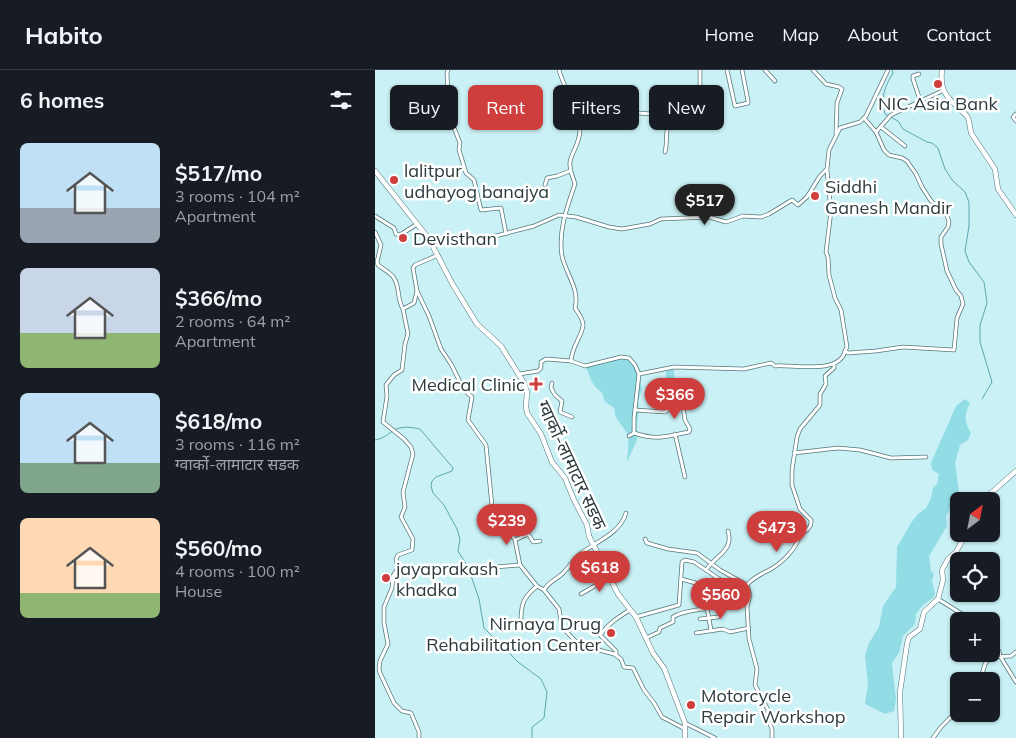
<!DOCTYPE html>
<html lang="en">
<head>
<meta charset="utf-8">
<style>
	body { margin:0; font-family:Mulish,"Noto Sans Devanagari",sans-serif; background:#242831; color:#f1f3f6; height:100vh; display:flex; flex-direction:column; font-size:19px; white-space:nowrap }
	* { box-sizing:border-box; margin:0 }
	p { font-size:16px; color:#9ea1a6 }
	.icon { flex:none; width:28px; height:28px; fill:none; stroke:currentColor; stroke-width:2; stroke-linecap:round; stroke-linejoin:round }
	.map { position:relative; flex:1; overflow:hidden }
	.details { display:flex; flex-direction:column; background:#171b24; width:375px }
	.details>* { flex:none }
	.hud { position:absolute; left:15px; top:15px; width:475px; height:45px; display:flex; gap:10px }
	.needle { width:32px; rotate:32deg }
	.fabs { position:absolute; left:575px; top:422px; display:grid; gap:10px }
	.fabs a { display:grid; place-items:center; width:50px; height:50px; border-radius:8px; background:#171b24; box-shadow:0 1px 4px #0004; font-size:25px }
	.price { position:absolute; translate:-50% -42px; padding:0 11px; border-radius:18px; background:#cd3e3d; color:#fff; font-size:16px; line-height:32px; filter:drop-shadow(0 1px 2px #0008) }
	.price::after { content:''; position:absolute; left:50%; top:30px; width:15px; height:11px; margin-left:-8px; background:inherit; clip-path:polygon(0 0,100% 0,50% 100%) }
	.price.current { background:#222; color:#fff }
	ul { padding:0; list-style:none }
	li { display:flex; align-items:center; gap:15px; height:125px; padding:0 20px }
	li span { display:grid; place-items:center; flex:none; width:140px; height:100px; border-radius:8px; color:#555 }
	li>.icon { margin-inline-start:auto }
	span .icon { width:60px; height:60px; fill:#fffc; stroke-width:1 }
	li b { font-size:21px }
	h2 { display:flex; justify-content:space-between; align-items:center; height:60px; padding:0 20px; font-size:21px }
	.tag { padding:0 18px; border-radius:8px; background:#171b24; box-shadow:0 1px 4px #0004; font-size:18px; line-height:45px }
	.tag.current { background:#cd3e3d; color:#fff }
	header { display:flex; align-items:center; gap:30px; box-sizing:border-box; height:70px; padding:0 25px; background:#171b24; border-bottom:1px solid #363941 }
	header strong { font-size:24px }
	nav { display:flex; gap:28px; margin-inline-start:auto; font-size:18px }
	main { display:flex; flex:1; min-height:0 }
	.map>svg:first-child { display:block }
	.green { fill:#92dde5 }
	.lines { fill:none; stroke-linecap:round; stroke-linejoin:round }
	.stream { stroke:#5ca7b0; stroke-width:1 }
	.street-casing { stroke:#54777b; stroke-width:4.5 }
	.secondary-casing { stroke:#54777b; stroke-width:5.5 }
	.street { stroke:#fff; stroke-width:3 }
	.secondary { stroke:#fff; stroke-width:4.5 }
	.poi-dot { fill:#cd3e3d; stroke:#fff; stroke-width:2 }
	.labels { text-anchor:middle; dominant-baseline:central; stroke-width:5; stroke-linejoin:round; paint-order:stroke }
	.poi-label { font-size:18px; fill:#2c3c3d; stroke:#fff; text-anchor:start }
	.street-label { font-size:18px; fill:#2c3c3d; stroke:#fff }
</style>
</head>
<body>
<header>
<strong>Habito</strong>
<nav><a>Home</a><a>Map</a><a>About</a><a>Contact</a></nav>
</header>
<main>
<section class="details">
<h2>6 homes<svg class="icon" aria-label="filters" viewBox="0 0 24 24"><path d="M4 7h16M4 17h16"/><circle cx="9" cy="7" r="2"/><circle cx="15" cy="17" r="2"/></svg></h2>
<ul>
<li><span style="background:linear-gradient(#bfe0f5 65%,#9aa5b1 0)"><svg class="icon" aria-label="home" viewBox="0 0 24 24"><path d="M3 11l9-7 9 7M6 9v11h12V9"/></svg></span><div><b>$517/mo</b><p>3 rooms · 104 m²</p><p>Apartment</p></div></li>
<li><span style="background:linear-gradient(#c9d6e8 65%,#8fb573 0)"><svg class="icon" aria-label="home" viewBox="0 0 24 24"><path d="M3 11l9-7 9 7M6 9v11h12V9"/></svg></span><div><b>$366/mo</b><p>2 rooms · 64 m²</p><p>Apartment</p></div></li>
<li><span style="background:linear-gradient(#bfe0f5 70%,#7fa58c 0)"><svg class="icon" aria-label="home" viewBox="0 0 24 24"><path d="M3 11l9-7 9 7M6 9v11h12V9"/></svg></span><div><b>$618/mo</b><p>3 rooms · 116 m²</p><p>ग्वार्को-लामाटार सडक</p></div></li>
<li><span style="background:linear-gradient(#ffd9b3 75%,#8fb573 0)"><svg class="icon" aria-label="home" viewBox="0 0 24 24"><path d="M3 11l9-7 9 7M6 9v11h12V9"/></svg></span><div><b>$560/mo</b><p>4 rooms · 100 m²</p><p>House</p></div></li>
</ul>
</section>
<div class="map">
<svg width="641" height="668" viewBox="0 0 641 668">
	<rect width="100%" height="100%" fill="#caf1f5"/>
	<g class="green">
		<path d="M246 287 254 288 264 302 267 319 263 331 264 340 262 353V370L252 392 254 366 240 346V340L238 337 230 332C227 319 226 324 219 315 215 310 214 302 210 296Z"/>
		<path d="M299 297V312L306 313 307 325 311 326V330H302V326L291 325V298Z"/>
		<path d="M590 329 595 333C589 346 589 351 596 363L593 370 585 375 580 393 584 423 571 446 572 456 554 486 556 501 559 504 557 511 560 523 559 527 547 536 541 544 540 554 528 566 524 583 517 593 521 629 519 641 510 644 490 634 493 614 490 586 494 573 504 557 508 536 521 517 522 477 536 453 543 444 551 438 556 428 558 418 562 414 564 404 557 400 556 393 581 336Z"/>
	</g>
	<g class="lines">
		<g class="stream">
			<path d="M517 0 518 3C510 16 505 28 510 44L523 51 528 59 552 72 557 73 563 78 570 99 578 111 590 122 594 132V156L590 181 594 192 609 212 612 233 605 255V272L617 312 607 329"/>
			<path d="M0 370C8 369 13 364 19 360 26 356 37 357 45 359L78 398 77 401 61 407 57 411 56 416 58 423 69 435 82 459 85 469 83 481 93 497 104 529 109 558 143 592 166 609 172 622 169 648 157 657V668"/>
		</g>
		<g class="street-casing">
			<g id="street">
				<path d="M73 0 72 3 73 25 78 55 85 73 84 80 91 103 99 110 106 140 126 138 131 164"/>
				<path d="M352 0 360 36 373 33V31L367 0"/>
				<path d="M390 0 400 11"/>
				<path d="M438 0 451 14 464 17 467 19 462 33 461 64"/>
				<path d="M544 4 538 6V9L545 30"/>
				<path d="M235 41 277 44 291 43"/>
				<path d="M200 42 220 37 234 40 235 54"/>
				<path d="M250 42 251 20 259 21"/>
				<path d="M641 44 638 47 641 51"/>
				<path d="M506 57 530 76"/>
				<path d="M501 62 516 45 567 21"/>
				<path d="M290 82C292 75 291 68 292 61 296 37 314 41 332 34V26L325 15V0"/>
				<path d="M452 100 456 141 451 182 453 187 454 205 460 228 466 240 472 277 470 281"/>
				<path d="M170 115 172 108 182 106 195 101"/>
				<path d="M0 146 19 158 21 164 25 165 42 154"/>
				<path d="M0 162 6 175 2 192 3 195C8 199 16 203 19 208 25 217 22 230 28 239"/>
				<path d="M54 169 113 168 159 156 184 145 201 147 234 157 247 159 275 154 286 149 334 147 351 152 368 146 386 147 394 144 417 130 423 135 432 127 445 106 452 99 454 80 465 58 485 52 491 46 513 0"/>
				<path d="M42 221 54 246 66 279 76 294 89 320 97 327 93 350 111 375 117 436 140 470 145 495 162 516 169 520 184 539 187 557 204 575 215 581 224 580 239 584 246 589 249 597 258 598 269 620 279 633 287 647 310 659"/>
				<path d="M196 291 210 296 246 287 254 288 260 295 264 304 299 297 369 299 396 293 400 296C417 294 465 305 470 281L473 283 501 281 528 277 579 280 582 248 588 234 586 226 581 220 572 201 566 174V167L573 157 574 152 572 145 556 131 547 117 541 104 532 91 527 88 514 85 509 80 501 62 489 48"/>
				<path d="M144 304 163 301 166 298V292L171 289 196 291C197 276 206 268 208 256 209 250 203 243 200 238 205 219 191 204 187 186 183 161 192 137 200 114 198 106 194 101 195 92 197 81 205 74 205 59 204 40 189 19 184 0"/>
				<path d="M177 313 176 318 180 325 187 331 185 342 197 347"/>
				<path d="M259 363C283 371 291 366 314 362L315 359 310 350 308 337H297L290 342 260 340"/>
				<path d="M300 364 310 407"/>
				<path d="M254 366 259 363V348L264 304"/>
				<path d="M419 383 463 378 485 380 516 388 551 387"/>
				<path d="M270 469 272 473 293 479 322 483 345 500 372 515"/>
				<path d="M140 470 151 465H154L158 472 165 471"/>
				<path d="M98 499 145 495"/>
				<path d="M331 500C341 485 359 481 353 461"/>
				<path d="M306 509 339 518 343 517 346 510"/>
				<path d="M169 520C174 511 183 509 189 502 195 496 198 490 205 484 220 472 245 464 251 443"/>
				<path d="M206 524 235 507"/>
				<path d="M563 529 598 551"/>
				<path d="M332 538 336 560"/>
				<path d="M261 547 304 535 307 492 310 490 319 492 353 515"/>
				<path d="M325 549 343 547"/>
				<path d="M146 550C146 533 149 527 162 516"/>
				<path d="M321 563 348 559 355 562 374 558"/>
				<path d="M271 568 284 562 285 558 298 552V547C311 539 327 541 341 536 351 534 358 528 365 521"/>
				<path d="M616 576 624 581 625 586 641 612"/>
				<path d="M241 585V581L225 565C234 553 242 548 255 540"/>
				<path d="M605 611 610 594 616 587 636 586 641 582"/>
				<path d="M310 653 340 668"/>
				<path d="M44 668V662L36 643 27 641 19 633 5 603 4 598 5 591 13 574 9 553V537L17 518 18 506 23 498 21 489 23 485 37 480 38 469 26 447 30 437 28 422 38 384 36 377 29 369 8 352 12 326 11 315 19 305 27 300 30 274 33 264 28 239 39 233 42 221 38 198 40 195 63 185"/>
				<path d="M397 668V659L392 647 393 640 380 615 382 599 374 569 372 537 375 525 372 515C378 507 387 504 396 499 408 492 421 479 425 465 431 461 437 458 436 450L425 439 417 415V400L422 367 425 359 445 335V324L451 314 450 306 459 298V294"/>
				<path d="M558 668 566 657 584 639"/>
			</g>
		</g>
		<g class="secondary-casing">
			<g id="secondary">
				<path d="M567 0C564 25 575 29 592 46L594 51 596 63 620 99 623 119 641 145"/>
				<path d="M0 101 54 169 78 215 102 254 126 276 149 313 152 322 151 336 152 343 166 364 177 392 190 408 199 430 212 455 214 466 243 524 261 547 278 583 289 598 310 653V668"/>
				<path d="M607 431 641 401"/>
				<path d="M526 668 525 622 532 574 534 567 545 559 549 542 563 529 568 510 567 500 573 489 581 482 591 464"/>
			</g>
		</g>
		<use href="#street" class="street"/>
		<use href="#secondary" class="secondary"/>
	</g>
	<g class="poi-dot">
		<circle cx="563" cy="14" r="5"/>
		<circle cx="19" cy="110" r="5"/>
		<circle cx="440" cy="126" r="5"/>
		<circle cx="28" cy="168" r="5"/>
		<path d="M158.5 306.5h5v5h5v5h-5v5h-5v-5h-5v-5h5z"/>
		<circle cx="11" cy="508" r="5"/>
		<circle cx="236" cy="563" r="5"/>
		<circle cx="316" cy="635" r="5"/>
	</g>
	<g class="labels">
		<g class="poi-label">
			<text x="563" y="33" text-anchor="middle">NIC Asia Bank</text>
			<text x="29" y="100">lalitpur<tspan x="29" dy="21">udhayog banajya</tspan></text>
			<text x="450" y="116">Siddhi<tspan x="450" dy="21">Ganesh Mandir</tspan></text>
			<text x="38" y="168">Devisthan</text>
			<text x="150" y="314" text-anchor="end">Medical Clinic</text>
			<text x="21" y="498">jayaprakash<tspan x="21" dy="21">khadka</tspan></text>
			<text x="226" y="553" text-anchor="end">Nirnaya Drug<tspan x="226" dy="21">Rehabilitation Center</tspan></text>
			<text x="326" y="625">Motorcycle<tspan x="326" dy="21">Repair Workshop</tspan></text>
		</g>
		<g class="street-label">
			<text transform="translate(197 395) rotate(65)">ग्वार्को-लामाटार सडक</text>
		</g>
	</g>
</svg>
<div class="fabs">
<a><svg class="needle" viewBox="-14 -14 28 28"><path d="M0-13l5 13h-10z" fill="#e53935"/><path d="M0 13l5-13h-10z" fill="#9ea1a6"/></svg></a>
<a><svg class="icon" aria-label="locate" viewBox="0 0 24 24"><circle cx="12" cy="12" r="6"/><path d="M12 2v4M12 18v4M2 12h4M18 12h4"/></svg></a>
<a>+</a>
<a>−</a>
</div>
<b class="price current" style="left:330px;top:156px">$517</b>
<b class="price" style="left:300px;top:350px">$366</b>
<b class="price" style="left:132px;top:476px">$239</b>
<b class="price" style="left:402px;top:483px">$473</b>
<b class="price" style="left:225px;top:523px">$618</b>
<b class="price" style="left:346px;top:550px">$560</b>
<div class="hud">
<a class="tag">Buy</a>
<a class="tag current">Rent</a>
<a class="tag">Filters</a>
<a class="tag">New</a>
</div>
</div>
</main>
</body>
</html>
